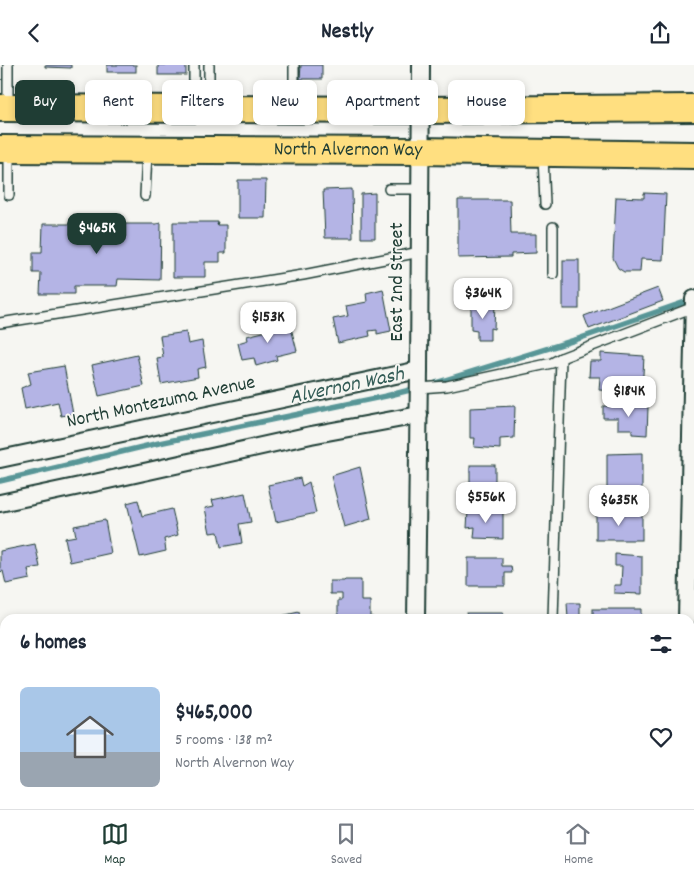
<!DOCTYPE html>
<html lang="en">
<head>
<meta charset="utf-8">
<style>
	body { margin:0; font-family:Dekko,sans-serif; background:#f2f2f3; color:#1f2937; height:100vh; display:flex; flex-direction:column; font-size:19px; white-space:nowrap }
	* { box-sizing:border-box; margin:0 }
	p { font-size:16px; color:#747a83 }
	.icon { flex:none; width:28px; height:28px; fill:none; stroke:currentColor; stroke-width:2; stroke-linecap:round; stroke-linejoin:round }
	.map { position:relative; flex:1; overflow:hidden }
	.details { position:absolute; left:0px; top:549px; width:695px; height:196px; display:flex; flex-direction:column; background:#fff; border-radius:15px 15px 0 0; box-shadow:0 2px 8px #0003 }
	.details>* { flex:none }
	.guide { position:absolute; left:15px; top:15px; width:665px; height:45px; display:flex; gap:10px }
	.price { position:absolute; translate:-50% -42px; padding:0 11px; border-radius:10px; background:#fff; color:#222; font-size:16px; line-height:32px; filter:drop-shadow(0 1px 2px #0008) }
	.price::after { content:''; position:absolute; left:50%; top:30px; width:15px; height:11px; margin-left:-8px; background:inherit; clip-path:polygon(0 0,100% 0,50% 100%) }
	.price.on { background:#1f3d34; color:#fff }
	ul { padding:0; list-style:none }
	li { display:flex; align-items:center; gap:15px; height:125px; padding:0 20px }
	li+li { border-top:1px solid #e0e1e3 }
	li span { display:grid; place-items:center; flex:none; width:140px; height:100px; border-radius:8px; color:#555 }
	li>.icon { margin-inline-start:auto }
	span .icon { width:60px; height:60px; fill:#fffc; stroke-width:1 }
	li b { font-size:21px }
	h2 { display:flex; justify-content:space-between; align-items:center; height:60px; padding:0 20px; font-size:21px }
	.chip { padding:0 18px; border-radius:8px; background:#fff; box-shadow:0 2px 8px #0003; font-size:18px; line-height:45px }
	.chip.on { background:#1f3d34; color:#fff }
	header { display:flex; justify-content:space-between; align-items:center; height:65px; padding:0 20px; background:#fff; font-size:22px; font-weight:700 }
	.menu { display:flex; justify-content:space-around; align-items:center; height:70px; border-top:1px solid #e0e1e3; background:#fff; font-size:14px; color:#747a83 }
	.menu a { display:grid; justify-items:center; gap:2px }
	.menu .on { color:#1f3d34 }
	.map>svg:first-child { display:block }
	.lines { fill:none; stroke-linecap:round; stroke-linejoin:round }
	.stream { stroke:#599697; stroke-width:5.5 }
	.building { fill:#b4b4e5; stroke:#1f3d34 }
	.lane-casing { stroke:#1f3d34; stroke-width:12 }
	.street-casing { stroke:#1f3d34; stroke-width:20 }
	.primary-casing { stroke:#1f3d34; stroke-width:30 }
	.lane { stroke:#f6f6f2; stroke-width:9 }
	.street { stroke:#f6f6f2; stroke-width:16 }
	.primary { stroke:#ffdf80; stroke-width:26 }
	.labels { text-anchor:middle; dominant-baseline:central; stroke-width:4; stroke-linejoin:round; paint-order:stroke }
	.street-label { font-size:20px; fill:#1f3d34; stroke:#f6f6f2 }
	.water-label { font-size:21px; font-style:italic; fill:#325b55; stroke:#f6f6f2 }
</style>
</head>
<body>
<header><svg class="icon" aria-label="back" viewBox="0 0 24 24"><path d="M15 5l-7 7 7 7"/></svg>Nestly<svg class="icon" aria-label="share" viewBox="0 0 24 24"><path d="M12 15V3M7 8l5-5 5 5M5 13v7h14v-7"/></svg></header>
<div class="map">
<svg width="694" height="744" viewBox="0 0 694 744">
	<rect width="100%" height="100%" fill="#f6f6f2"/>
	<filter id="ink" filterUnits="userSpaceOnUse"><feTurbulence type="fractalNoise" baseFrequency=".02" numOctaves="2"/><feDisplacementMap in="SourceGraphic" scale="10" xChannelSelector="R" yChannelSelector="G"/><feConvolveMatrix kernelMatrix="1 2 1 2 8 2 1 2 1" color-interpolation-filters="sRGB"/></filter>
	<g filter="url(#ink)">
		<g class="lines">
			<g class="stream">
				<path d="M436 318 575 275 685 237H691"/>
				<path d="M0 416 159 378 386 331 418 323"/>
			</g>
		</g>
		<g class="building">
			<path d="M45 0H71V3L45 2Z"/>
			<rect x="107" y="0" width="29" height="7"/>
			<rect x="158" y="0" width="28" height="10"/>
			<path d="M301 0H322V14H300Z"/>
			<path d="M238 115H266L265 153H238Z"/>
			<path d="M352 124 353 173H325L323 125Z"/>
			<path d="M375 128V173H361V129Z"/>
			<path d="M644 128 666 129 663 195 641 194 640 207H624L618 203 613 193 616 132 644 133Z"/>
			<path d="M458 135H510L511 169H536V188L511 189V192L458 193Z"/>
			<path d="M173 157H218L217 160H226V188H220V197H205V212H173Z"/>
			<path d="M161 158 160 215 118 214 117 221H74V229H40L41 208H33V187H42L43 159H156Z"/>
			<rect x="563" y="195" width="16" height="49"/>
			<path d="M658 223 663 236 589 264 584 251Z"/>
			<path d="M383 224 391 266 377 269V265L369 266 370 271 338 278 333 254 348 251 346 241 367 237 366 228Z"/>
			<path d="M471 238 495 239 494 264 490 263V275H477V266L471 265Z"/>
			<path d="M277 252 281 265 291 263 297 286 276 291 277 295 256 301 254 293 242 295 238 278 248 275 247 271 267 266 265 255Z"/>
			<path d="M186 267 188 279 202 276 206 302 197 304 198 312 161 319 157 293 163 292 160 271Z"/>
			<path d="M601 288 644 291 642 328 599 325 600 312H589L590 296H601Z"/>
			<path d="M137 290 144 321 99 331 92 300Z"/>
			<path d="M64 301 73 349 61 351 58 337 25 344 21 323 31 319 28 307Z"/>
			<path d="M515 341 514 373 500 374V384L474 382 475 373H470V343Z"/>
			<path d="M603 341 648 342 647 370 632 369V364H618V353H603Z"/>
			<path d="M642 388V426L627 427V432H607V389Z"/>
			<rect x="470" y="400" width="25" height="28"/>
			<path d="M360 402 371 454 344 462 331 411Z"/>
			<path d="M300 413 302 421 309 417 316 448 276 457 268 420Z"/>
			<path d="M245 428 251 457 239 459 242 478 221 482 218 467 210 468 205 443 214 441 212 435Z"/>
			<path d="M138 435 142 451 172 444 178 470 164 474 166 486 140 492 127 438Z"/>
			<path d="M468 445H503V474L474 473 475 462 467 463Z"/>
			<rect x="596" y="448" width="46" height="27"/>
			<path d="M105 455 111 488 70 497 65 473 76 471 74 461Z"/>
			<path d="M35 479 40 502 28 504 30 514 6 519 3 506 0 507V486Z"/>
			<path d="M615 489 642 491V529L614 528V520H621L622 501H615Z"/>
			<path d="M468 493H502V501H511L512 508H505V521H468Z"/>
			<path d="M345 515H361V536H370V552H373V554H338V535H342V529H330V516H344Z"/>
			<path d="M567 538H580V554H568Z"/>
			<rect x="593" y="544" width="48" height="10"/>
			<path d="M299 547 300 554H267Z"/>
			<rect x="466" y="548" width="37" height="6"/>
			<path d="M5 619V646L0 647V620Z"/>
			<path d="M62 740H94V744H60H62Z"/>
			<path d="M573 740H610V742H632V744H573Z"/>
		</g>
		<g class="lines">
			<g class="lane-casing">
				<g id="lane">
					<path d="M8 0V40"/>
					<path d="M194 0V41"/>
					<path d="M209 42V0"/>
					<path d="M294 42V0"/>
					<path d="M543 91 545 139"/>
					<path d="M389 124H420"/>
					<path d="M9 130V87"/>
					<path d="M145 131 147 87"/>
					<path d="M553 162V209"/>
					<path d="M0 258 303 210 420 187"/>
					<path d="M419 323 447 321 552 298 561 293 694 242"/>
					<path d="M553 554 561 293"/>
					<path d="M550 744V740"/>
				</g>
			</g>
			<g class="street-casing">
				<g id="street">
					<path d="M0 394 419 305"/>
					<path d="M0 438 108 415 311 370 419 350"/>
					<path d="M416 554 419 305 421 0"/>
					<path d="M687 554 694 234"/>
					<path d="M690 613H694"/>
					<path d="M0 700 5 699"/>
					<path d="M138 744V740"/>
					<path d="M413 744V740"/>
					<path d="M685 744V740"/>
				</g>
			</g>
			<g class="primary-casing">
				<g id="primary">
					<path d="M0 43 420 45 694 43"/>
					<path id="s1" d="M0 84 420 86 694 90"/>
				</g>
			</g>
			<use href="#lane" class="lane"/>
			<use href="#street" class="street"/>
			<use href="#primary" class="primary"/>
		</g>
	</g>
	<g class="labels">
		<g class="street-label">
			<text stroke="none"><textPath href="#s1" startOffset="348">North Alvernon Way</textPath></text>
			<text transform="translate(398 217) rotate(-90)">East 2nd Street</text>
			<text transform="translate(161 338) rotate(-12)">North Montezuma Avenue</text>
		</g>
		<g class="water-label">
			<text transform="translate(347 322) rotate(-12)">Alvernon Wash</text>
		</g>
	</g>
</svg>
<b class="price on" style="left:97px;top:190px">$465K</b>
<b class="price" style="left:483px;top:255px">$364K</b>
<b class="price" style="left:268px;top:279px">$153K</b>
<b class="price" style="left:629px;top:353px">$184K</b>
<b class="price" style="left:486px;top:459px">$556K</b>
<b class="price" style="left:619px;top:462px">$635K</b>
<div class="guide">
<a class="chip on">Buy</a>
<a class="chip">Rent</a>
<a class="chip">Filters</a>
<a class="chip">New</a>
<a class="chip">Apartment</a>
<a class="chip">House</a>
</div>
<section class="details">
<h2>6 homes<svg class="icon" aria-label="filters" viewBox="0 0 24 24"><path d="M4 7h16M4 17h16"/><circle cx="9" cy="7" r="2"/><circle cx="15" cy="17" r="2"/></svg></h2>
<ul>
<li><span style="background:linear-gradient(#a9c7e8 65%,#9aa5b1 0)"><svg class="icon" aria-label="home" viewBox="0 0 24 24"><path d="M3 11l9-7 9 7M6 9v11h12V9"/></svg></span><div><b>$465,000</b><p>5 rooms · 138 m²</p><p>North Alvernon Way</p></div><svg class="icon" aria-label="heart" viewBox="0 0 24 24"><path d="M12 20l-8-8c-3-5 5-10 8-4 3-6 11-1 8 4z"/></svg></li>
</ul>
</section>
</div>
<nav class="menu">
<a class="on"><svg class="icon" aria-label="map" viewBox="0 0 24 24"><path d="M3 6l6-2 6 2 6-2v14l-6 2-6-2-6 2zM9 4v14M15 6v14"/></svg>Map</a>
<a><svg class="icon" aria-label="saved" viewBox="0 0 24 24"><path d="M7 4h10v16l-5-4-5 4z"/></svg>Saved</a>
<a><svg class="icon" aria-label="home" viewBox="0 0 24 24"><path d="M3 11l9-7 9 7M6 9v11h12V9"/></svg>Home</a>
</nav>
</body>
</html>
